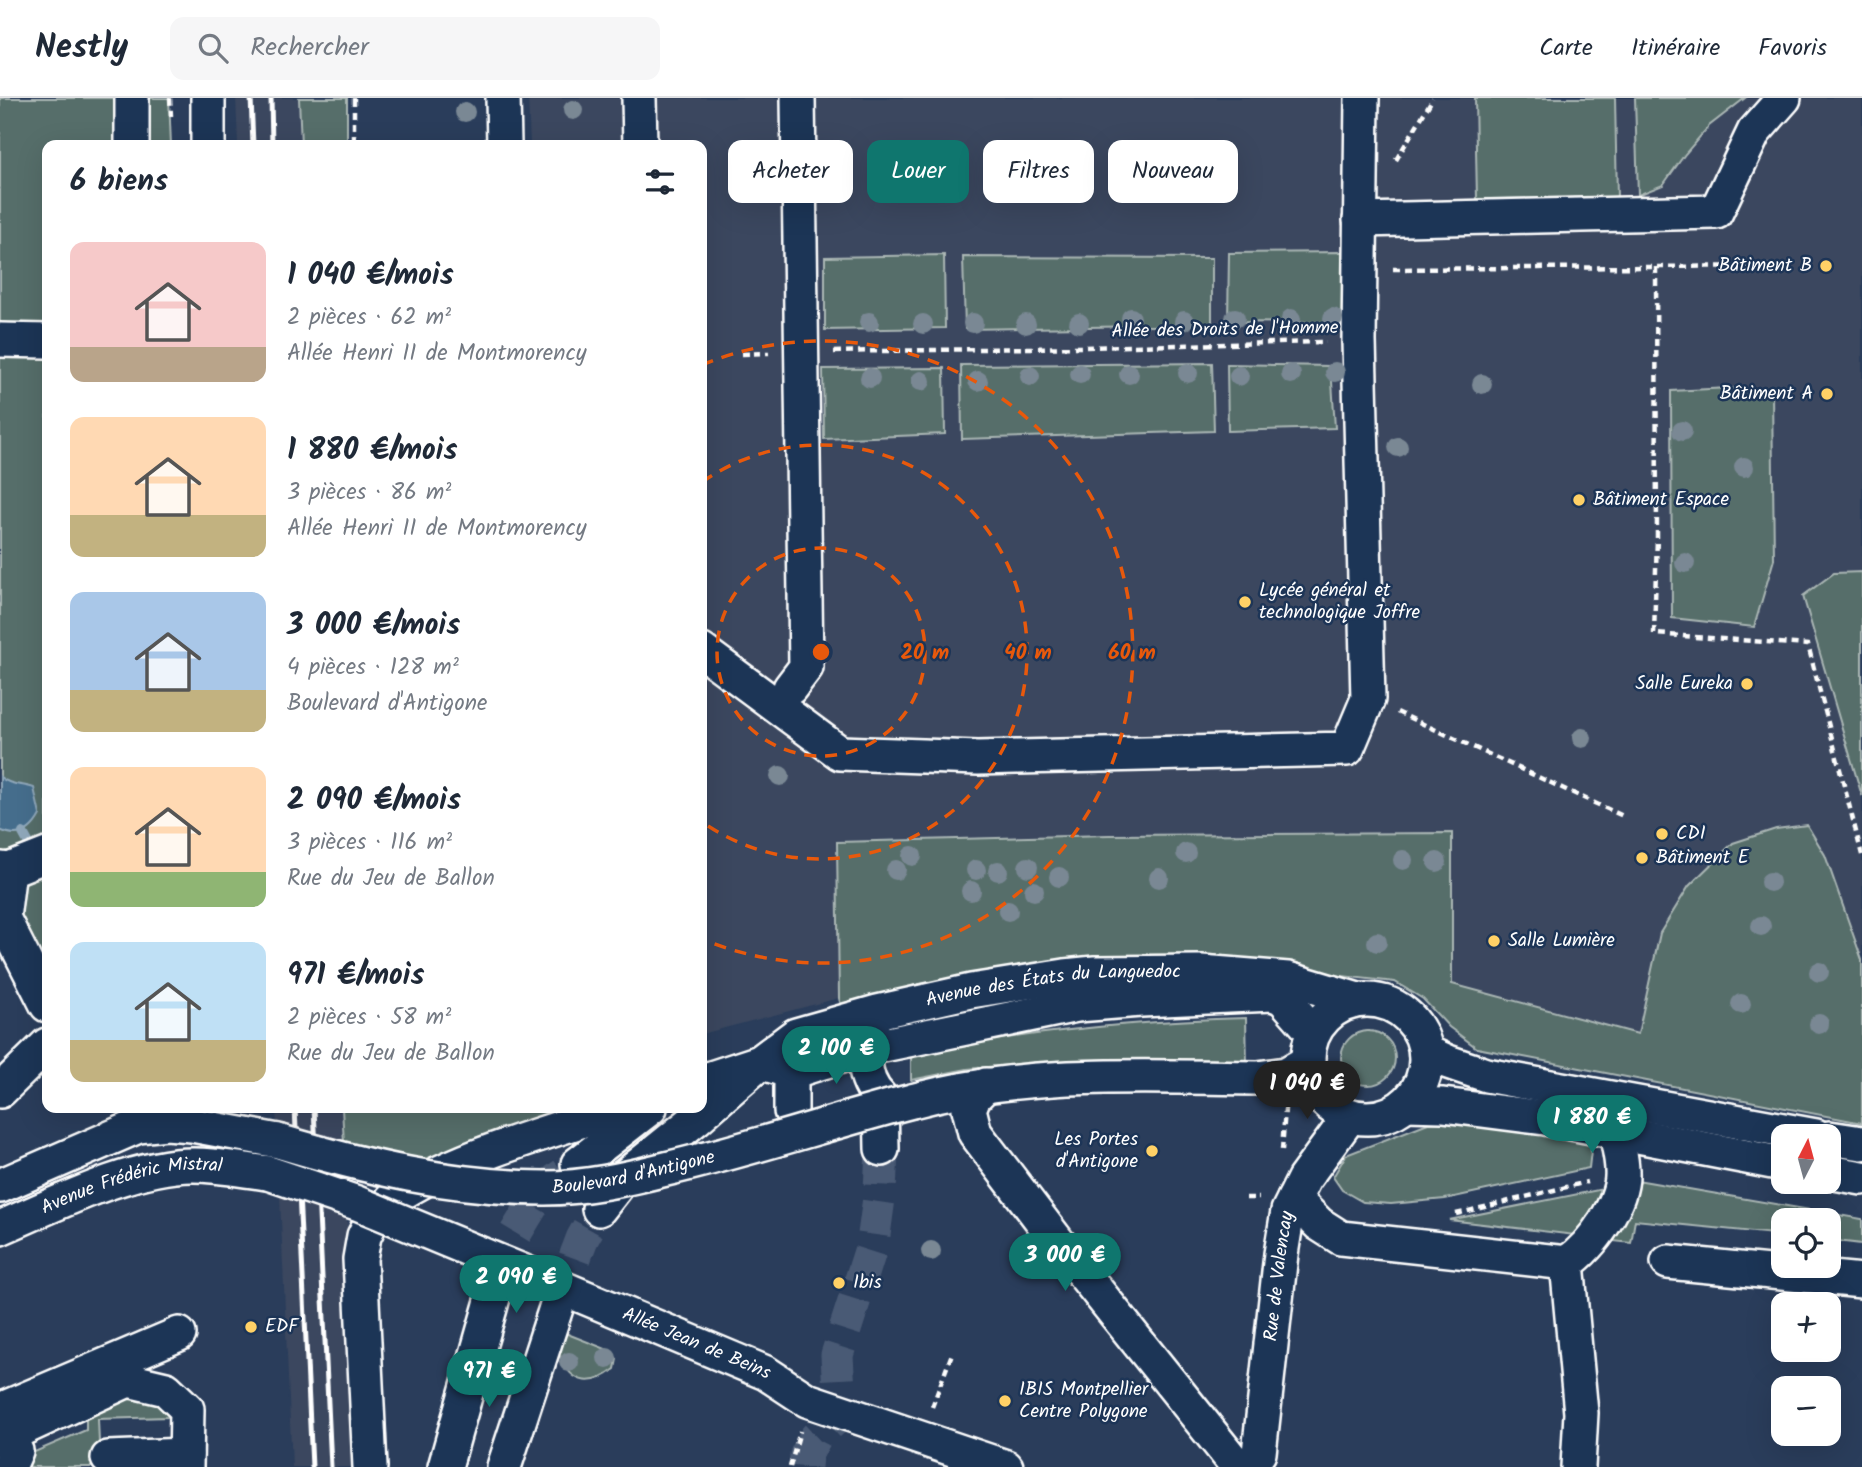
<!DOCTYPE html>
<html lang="fr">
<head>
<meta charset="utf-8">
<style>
	body { margin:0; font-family:Kalam,sans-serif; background:#f6f6f7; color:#1f2937; height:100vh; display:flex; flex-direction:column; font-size:26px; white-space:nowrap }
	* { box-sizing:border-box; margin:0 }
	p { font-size:23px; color:#747a83 }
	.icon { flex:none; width:38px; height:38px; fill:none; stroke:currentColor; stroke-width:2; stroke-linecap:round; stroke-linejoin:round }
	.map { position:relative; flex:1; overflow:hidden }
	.sheet { position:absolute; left:42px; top:42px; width:665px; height:973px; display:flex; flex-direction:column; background:#fff; border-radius:14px; box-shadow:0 7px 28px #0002 }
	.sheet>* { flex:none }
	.hud { position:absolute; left:728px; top:42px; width:665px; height:63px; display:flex; gap:14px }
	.needle { width:46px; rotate:6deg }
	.tools { position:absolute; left:1771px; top:1026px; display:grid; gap:14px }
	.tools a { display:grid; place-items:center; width:70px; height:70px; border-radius:14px; background:#fff; box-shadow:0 7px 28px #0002; font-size:35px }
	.price { position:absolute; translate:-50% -60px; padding:0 16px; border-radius:24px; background:#0f766e; color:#fff; font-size:23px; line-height:46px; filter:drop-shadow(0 2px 4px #0008) }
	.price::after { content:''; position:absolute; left:50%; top:42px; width:21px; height:16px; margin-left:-10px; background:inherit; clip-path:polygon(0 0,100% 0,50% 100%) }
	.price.selected { background:#222; color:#fff }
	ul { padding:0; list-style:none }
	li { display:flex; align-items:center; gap:21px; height:175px; padding:0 28px }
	li span { display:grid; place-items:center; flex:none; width:196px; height:140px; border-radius:14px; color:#555 }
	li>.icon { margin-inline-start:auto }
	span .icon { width:84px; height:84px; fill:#fffc; stroke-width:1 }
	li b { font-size:30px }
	h2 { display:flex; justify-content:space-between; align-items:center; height:84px; padding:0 28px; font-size:30px }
	.tag { padding:0 24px; border-radius:14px; background:#fff; box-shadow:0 7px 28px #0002; font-size:24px; line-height:63px }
	.tag.selected { background:#0f766e; color:#fff }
	header { display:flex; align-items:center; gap:42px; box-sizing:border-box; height:98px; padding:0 35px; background:#fff; border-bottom:2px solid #e0e1e3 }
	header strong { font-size:33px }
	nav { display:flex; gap:38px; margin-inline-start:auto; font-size:24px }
	.search { width:490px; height:63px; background:#f6f6f7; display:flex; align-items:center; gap:18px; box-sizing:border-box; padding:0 24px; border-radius:14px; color:#747a83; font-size:26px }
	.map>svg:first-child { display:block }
	.built { fill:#3a475f }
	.green { fill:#566e6a; stroke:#aab6b4; stroke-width:2 }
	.water { fill:#446d8c; stroke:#8fa7ba; stroke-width:2 }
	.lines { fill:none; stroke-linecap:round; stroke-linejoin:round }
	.stream { stroke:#8fa7ba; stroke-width:10 }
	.minor-tunnel { stroke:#4a5a74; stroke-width:33; stroke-dasharray:33 17; stroke-linecap:butt }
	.minor-casing { stroke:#fff; stroke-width:38 }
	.path { stroke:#fff; stroke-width:4.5; stroke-dasharray:7 5; stroke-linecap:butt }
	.minor { stroke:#1d3557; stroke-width:33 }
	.rail { stroke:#fff; stroke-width:5 }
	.minor-bridge-casing { stroke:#fff; stroke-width:38; stroke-linecap:butt }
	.minor-bridge { stroke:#1d3557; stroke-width:33 }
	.tree { fill:#7a8894 }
	.ring { fill:none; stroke:#e8590c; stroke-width:3.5; stroke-dasharray:12 9 }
	.poi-dot { fill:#ffd166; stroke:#1d3557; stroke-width:2.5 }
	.labels { text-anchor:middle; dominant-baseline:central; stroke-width:5; stroke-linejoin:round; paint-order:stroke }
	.poi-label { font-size:19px; fill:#fff; stroke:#1d3557; text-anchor:start }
	.street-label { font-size:19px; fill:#fff; stroke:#1d3557 }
	.centre { fill:#e8590c; stroke:#1d3557; stroke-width:3.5 }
	.ring-label { font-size:21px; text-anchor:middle; font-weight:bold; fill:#e8590c; stroke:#1d3557; stroke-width:5; stroke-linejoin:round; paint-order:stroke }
</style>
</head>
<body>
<header>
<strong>Nestly</strong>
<div class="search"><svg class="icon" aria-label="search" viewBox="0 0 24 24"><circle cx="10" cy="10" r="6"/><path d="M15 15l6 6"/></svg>Rechercher</div>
<nav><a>Carte</a><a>Itinéraire</a><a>Favoris</a></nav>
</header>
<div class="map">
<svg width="1862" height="1369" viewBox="0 0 1862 1369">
	<rect width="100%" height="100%" fill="#2a3d5b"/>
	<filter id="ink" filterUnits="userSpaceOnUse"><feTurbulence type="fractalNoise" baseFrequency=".0143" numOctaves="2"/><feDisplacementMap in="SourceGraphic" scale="14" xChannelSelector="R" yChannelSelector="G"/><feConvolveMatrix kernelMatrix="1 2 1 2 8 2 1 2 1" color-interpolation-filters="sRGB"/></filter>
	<g filter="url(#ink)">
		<g class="built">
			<path d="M236 0H299L301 47H238Z"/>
			<path d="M528 0H1862V998L1452 886 1451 735 1109 737 838 743 839 900 702 936V47H530Z"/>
			<path d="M276 1010H342L358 1369H292Z"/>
		</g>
		<g class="green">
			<path d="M0 0H169L171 47H47V857L40 856 0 830Z"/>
			<path d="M299 0H347V47H301Z"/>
			<path d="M1475 0H1615L1617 100 1477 101Z"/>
			<path d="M1635 0H1745L1709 28 1685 56 1663 87 1638 97Z"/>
			<path d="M1344 154V225L1228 224 1229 155Z"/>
			<path d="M944 157 945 230 825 232V159Z"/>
			<path d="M963 159 1212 160V227L965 231Z"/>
			<path d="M1212 265 1214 333 962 341 961 267Z"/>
			<path d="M1227 266 1331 268 1335 330 1228 333Z"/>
			<path d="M944 270 945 336 824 341 823 271Z"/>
			<path d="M1729 290 1772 293 1774 461 1754 529 1672 520 1671 293Z"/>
			<path d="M1862 474V698L1803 498 1834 475Z"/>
			<path d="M1807 727 1825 757 1862 862V1025L1477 950 1449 929 1423 901 1395 884 1333 877 1291 865 1213 858 1127 857 1055 864 915 887 842 912 839 900 837 744 1109 737 1452 735V886L1638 936 1660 835 1689 788 1733 745 1776 731Z"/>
			<path d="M1246 920 1247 966 1040 964 967 971 911 982V957C1022 934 1133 923 1246 920Z"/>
			<circle cx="1368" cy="960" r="27"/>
			<path d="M342 1010H557L552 1017 427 1062 344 1045Z"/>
			<path d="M1459 1023 1592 1044 1589 1070 1445 1101 1391 1106 1363 1104 1342 1092 1333 1079 1346 1057 1428 1025Z"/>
			<path d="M1637 1082 1862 1121V1146L1829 1142V1122H1783V1137L1635 1122 1631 1145 1604 1142Z"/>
			<path d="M1608 1090 1605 1099 1575 1137 1449 1122Z"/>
			<path d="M565 1235 611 1253 617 1261 615 1271C589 1292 569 1284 558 1254Z"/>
			<path d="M131 1298 168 1309 169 1319 98 1321 100 1369H19L32 1355 86 1332V1314Z"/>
		</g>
		<path class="water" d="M0 679C9 687 22 686 34 690L40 717C31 734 18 741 0 732Z"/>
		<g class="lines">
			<path class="stream" d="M23 735 35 757"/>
			<g class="minor-tunnel">
				<path d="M498 1182 515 1136 541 1093 564 1076"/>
				<path d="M557 1207 582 1141 599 1111"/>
				<path d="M805 1369 806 1357 815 1340 835 1321 840 1311 837 1257 873 1144 880 1093 882 1051"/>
			</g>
			<g class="minor-casing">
				<g id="minor">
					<path d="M132 0V47"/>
					<path d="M503 0 504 47"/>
					<path d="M639 0 640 47"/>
					<path d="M208 47V0"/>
					<path d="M1360 122 1716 114 1754 34 1784 0"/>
					<path d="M0 242 47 243"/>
					<path d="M702 553 840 655 978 660 1347 651 1368 601 1359 243 1362 0"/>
					<path d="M790 590 806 569 798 0"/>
					<path d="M0 771 9 772 3 820"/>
					<path d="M9 772 47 757"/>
					<path d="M3 820 47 907"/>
					<circle cx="1367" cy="961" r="59"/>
					<path d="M872 930C863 954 861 981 881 1000L882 1051"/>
					<path d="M1426 954 1448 964 1486 977 1816 1038"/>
					<path d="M760 964 791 974 864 951 1077 907 1141 902 1273 896 1283 900 1313 934"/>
					<path id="s1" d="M702 983 760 964 796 937 877 914 971 893 1065 878 1095 875 1201 874 1288 881 1358 902"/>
					<path d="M986 987 974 999 969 1011 975 1035 1061 1148 1238 1369"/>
					<path d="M0 993 47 947"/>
					<path d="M912 1003C1025 972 1142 979 1258 980L1286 976 1307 964"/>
					<path d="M1406 1006 1443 1007 1545 1020 1783 1066"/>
					<path d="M791 1013V974"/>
					<path d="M1829 1040 1862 1045"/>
					<path d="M578 1066 650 1010"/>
					<path d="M1829 1074 1862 1080"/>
					<path d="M0 1088 138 1028 166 1025 192 1027 278 1043"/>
					<path d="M392 1101C459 1057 545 1036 620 1010"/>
					<path d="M1294 1101 1319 1126 1341 1140 1567 1165C1592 1148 1624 1104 1622 1073 1622 1060 1618 1047 1616 1034"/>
					<path d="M599 1111 624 1079 696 1021 753 971"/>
					<path d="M369 1128 364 1138 360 1161 370 1369"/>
					<path id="s2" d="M0 1130C56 1106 133 1067 193 1067 218 1067 243 1072 268 1075"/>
					<path d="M1668 1164 1862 1183"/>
					<path d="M1567 1165 1581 1315 1578 1369"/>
					<path id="s3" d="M522 1173 766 1275 807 1302 1006 1369"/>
					<path d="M0 1312 179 1236"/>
					<path d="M0 1324 16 1353 9 1369"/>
					<path d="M0 1341 128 1282 166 1291 187 1311 186 1369"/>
					<path id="s4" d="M1259 1355 1281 1156 1288 1113 1304 1081 1350 1018"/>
					<path d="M108 1360 186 1357"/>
					<path d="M445 1369 498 1182"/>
					<path d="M504 1369 557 1207"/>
				</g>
			</g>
			<g class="path">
				<path d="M170 0 171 18"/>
				<path d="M354 0V47"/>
				<path d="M1396 62 1433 0"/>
				<path d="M1656 169 1657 439 1654 536 1808 547 1862 757"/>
				<path d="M1393 171 1780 168"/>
				<path d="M834 254 1326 244"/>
				<path d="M742 256 769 255"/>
				<path d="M1397 614 1625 719"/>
				<path d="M1282 1052 1285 1011 1282 1010"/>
				<path d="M1246 1100H1259"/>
				<path d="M1456 1116 1587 1084"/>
				<path d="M932 1309 953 1253"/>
				<path d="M790 1369 800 1333"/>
			</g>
			<use href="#minor" class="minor"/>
			<g class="rail">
				<path d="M251 0 253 47"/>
				<path d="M271 0 272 47"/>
				<path d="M295 1010 312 1369"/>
				<path d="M314 1010 331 1369"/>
			</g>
			<g class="minor-bridge-casing">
				<g id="minor-bridge">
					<path id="s5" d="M278 1043C365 1069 454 1090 545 1090 585 1090 626 1081 666 1071 749 1052 830 1024 912 1003"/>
					<path d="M268 1075 357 1105 522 1173"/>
				</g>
			</g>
			<use href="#minor-bridge" class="minor-bridge"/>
		</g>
		<g class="tree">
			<circle cx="573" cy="12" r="10"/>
			<circle cx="465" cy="14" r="10"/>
			<circle cx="1131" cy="220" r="10"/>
			<circle cx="1235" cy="220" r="10"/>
			<circle cx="1333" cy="220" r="10"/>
			<circle cx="1291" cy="221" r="10"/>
			<circle cx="1184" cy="223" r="10"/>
			<circle cx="869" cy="224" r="10"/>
			<circle cx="973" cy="225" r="10"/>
			<circle cx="1079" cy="225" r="10"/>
			<circle cx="923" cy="226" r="10"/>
			<circle cx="1026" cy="226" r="10"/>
			<circle cx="1335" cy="274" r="10"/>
			<circle cx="1188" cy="275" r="10"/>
			<circle cx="1080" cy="276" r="10"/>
			<circle cx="1129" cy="276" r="10"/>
			<circle cx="1291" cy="276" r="10"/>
			<circle cx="1030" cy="278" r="10"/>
			<circle cx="1239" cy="278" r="10"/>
			<circle cx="870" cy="280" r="10"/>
			<circle cx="921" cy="283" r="10"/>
			<circle cx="978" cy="283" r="10"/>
			<circle cx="1482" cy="286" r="10"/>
			<circle cx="1682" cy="333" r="10"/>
			<circle cx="1398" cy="349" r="10"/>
			<circle cx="1744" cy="369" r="10"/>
			<circle cx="1685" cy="465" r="10"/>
			<circle cx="1582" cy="640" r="10"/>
			<circle cx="780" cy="678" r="10"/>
			<circle cx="1186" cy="755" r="10"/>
			<circle cx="912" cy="758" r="10"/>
			<circle cx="1403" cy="762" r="10"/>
			<circle cx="1437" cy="764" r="10"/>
			<circle cx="1028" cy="769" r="10"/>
			<circle cx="896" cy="772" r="10"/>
			<circle cx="976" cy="772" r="10"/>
			<circle cx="998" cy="773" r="10"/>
			<circle cx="1059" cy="779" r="10"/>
			<circle cx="1159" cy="780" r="10"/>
			<circle cx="1770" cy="784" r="10"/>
			<circle cx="971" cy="793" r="10"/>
			<circle cx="1034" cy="793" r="10"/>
			<circle cx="1008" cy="813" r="10"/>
			<circle cx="1761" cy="828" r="10"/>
			<circle cx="1377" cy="844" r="10"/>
			<circle cx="1819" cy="874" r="10"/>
			<circle cx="1741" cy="906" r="10"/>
			<circle cx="1819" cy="926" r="10"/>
			<circle cx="931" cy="1153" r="10"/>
			<circle cx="607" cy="1260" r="10"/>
			<circle cx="569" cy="1264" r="10"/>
		</g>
	</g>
	<g class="ring">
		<circle cx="821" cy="554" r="104"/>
		<path d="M702 384A207 207 0 1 1 702 724"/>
		<path d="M702 267A311 311 0 1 1 702 841"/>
	</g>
	<g class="poi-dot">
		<circle cx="1826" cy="168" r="7"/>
		<circle cx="1827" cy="296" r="7"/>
		<circle cx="1579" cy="402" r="7"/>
		<circle cx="1245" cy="504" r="7"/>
		<circle cx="1747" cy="586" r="7"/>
		<circle cx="1662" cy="736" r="7"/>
		<circle cx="1642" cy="760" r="7"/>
		<circle cx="1494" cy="843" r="7"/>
		<circle cx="1152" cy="1053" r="7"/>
		<circle cx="839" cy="1185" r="7"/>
		<circle cx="251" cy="1229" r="7"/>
		<circle cx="1005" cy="1303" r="7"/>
	</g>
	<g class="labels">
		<g class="poi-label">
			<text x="1812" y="168" text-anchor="end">Bâtiment B</text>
			<text x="1813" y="296" text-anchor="end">Bâtiment A</text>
			<text x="1593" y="402">Bâtiment Espace</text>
			<text x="1259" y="493">Lycée général et<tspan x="1259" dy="22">technologique Joffre</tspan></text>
			<text x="1733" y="586" text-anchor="end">Salle Eureka</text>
			<text x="1676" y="736">CDI</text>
			<text x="1656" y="760">Bâtiment E</text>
			<text x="1508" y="843">Salle Lumière</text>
			<text x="1138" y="1042" text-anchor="end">Les Portes<tspan x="1138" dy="22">d'Antigone</tspan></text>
			<text x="853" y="1185">Ibis</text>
			<text x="265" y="1229">EDF</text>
			<text x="1019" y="1292">IBIS Montpellier<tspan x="1019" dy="22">Centre Polygone</tspan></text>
		</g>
		<g class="street-label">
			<text transform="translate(1225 232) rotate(-1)">Allée des Droits de l'Homme</text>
			<text stroke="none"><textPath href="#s1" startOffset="369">Avenue des États du Languedoc</textPath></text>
			<text stroke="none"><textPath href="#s5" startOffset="362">Boulevard d'Antigone</textPath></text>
			<text stroke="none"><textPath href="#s2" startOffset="140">Avenue Frédéric Mistral</textPath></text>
			<text stroke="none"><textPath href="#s4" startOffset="178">Rue de Valencay</textPath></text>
			<text stroke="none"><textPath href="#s3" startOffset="189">Allée Jean de Beins</textPath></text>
		</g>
	</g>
	<circle cx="821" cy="554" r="10" class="centre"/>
	<g class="ring-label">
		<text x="925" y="561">20 m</text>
		<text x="1028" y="561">40 m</text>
		<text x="1132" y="561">60 m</text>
	</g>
</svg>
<div class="tools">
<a><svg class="needle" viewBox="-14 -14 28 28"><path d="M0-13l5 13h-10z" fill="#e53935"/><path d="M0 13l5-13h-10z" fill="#747a83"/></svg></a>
<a><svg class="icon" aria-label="locate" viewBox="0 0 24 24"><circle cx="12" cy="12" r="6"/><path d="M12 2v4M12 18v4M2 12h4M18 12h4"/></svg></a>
<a>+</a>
<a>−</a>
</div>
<b class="price" style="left:836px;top:988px">2 100 €</b>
<b class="price selected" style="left:1307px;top:1023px">1 040 €</b>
<b class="price" style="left:1592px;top:1057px">1 880 €</b>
<b class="price" style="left:1065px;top:1195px">3 000 €</b>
<b class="price" style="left:516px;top:1217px">2 090 €</b>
<b class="price" style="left:489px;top:1311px">971 €</b>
<div class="hud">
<a class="tag">Acheter</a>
<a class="tag selected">Louer</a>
<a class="tag">Filtres</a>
<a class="tag">Nouveau</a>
</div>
<section class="sheet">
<h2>6 biens<svg class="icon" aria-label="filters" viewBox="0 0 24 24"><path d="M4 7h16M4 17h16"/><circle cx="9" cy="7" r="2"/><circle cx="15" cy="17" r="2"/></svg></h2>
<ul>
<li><span style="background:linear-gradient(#f6c9c9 75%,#b9a48a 0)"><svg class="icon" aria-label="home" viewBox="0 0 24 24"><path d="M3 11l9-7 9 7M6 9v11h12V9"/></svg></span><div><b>1 040 €/mois</b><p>2 pièces · 62 m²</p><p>Allée Henri II de Montmorency</p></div></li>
<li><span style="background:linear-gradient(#ffd9b3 70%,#c2b280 0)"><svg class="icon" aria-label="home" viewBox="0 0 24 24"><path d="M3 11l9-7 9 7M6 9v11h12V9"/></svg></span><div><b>1 880 €/mois</b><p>3 pièces · 86 m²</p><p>Allée Henri II de Montmorency</p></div></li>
<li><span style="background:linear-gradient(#a9c7e8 70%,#c2b280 0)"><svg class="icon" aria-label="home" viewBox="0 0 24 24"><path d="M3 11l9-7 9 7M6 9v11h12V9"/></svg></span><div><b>3 000 €/mois</b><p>4 pièces · 128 m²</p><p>Boulevard d'Antigone</p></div></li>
<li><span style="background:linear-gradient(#ffd9b3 75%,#8fb573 0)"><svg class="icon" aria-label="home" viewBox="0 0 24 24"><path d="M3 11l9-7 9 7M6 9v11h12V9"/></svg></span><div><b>2 090 €/mois</b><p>3 pièces · 116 m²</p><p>Rue du Jeu de Ballon</p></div></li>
<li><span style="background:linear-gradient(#bfe0f5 70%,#c2b280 0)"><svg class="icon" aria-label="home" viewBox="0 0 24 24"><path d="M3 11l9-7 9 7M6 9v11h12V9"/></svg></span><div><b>971 €/mois</b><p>2 pièces · 58 m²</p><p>Rue du Jeu de Ballon</p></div></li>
</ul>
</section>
</div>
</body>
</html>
